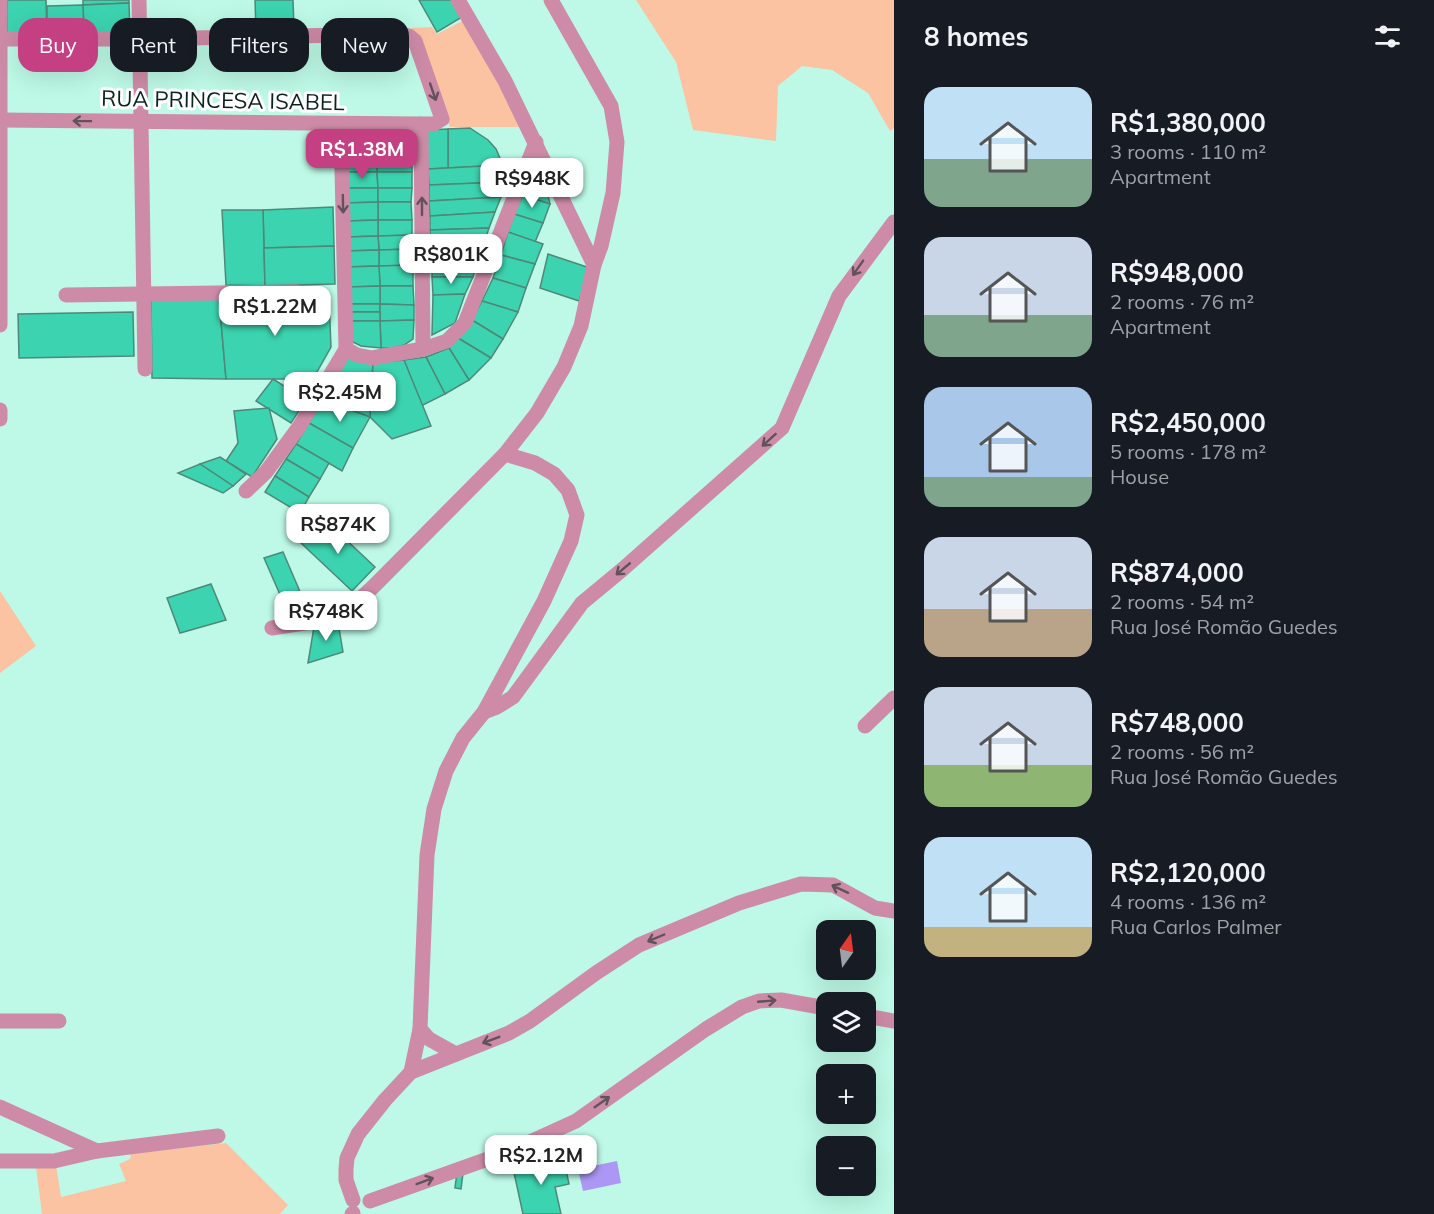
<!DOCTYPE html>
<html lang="en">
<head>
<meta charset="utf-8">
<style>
	body { margin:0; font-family:Mulish,sans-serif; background:#242831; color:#f1f3f6; height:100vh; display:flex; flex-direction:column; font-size:22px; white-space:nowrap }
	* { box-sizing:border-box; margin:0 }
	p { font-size:20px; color:#9ea1a6 }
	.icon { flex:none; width:33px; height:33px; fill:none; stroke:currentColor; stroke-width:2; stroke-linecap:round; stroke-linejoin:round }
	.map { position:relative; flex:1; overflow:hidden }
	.sheet { display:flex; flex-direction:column; background:#171b24; width:540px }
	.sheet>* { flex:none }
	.banner { position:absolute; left:18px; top:18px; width:570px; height:54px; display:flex; gap:12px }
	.needle { width:39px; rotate:14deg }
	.buttons { position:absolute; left:816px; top:920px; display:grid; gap:12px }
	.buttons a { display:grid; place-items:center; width:60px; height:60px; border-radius:12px; background:#171b24; box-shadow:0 6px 24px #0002; font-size:30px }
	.price { position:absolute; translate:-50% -51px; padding:0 14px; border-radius:12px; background:#fff; color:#222; font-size:20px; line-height:39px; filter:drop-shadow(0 2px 3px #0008) }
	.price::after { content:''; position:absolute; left:50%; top:36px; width:18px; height:14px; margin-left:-9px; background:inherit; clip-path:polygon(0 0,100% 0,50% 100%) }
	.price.selected { background:#c54083; color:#fff }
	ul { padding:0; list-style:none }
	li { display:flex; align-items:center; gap:18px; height:150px; padding:0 30px }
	li span { display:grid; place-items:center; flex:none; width:168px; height:120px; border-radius:18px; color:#555 }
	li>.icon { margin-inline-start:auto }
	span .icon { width:72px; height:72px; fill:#fffc; stroke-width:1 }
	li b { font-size:26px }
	h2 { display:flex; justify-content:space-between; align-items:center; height:72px; padding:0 30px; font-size:26px }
	.chip { padding:0 21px; border-radius:18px; background:#171b24; box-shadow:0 6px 24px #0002; font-size:21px; line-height:54px }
	.chip.selected { background:#c54083; color:#fff }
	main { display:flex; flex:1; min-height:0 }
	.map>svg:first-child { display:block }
	.green { fill:#fbc3a1 }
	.water { fill:#ac97f5 }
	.building { fill:#3cd4b0; stroke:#4f8878; stroke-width:1.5 }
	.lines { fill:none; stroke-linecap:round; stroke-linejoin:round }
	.minor { stroke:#ce8ba7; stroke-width:15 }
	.oneway { stroke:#62525b }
	.labels { text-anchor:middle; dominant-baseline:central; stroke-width:6; stroke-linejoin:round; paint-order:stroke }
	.street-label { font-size:22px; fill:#0a231c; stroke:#fff }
</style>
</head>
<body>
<main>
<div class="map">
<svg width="894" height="1214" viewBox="0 0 894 1214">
	<rect width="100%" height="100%" fill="#bdf9e6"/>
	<g class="green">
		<path d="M636 0H894V128L890 131 868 93 832 70 802 66 778 86 776 141 693 130 676 62Z"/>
		<path d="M466 19 525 127H450L412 28 432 27 437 34Z"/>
		<path d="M0 591 36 646 0 673Z"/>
		<path d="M226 1143 288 1205 280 1214H42L36 1167 56 1165 61 1197 126 1181 119 1164 130 1159 131 1154Z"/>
	</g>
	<path class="water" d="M617 1161 621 1183 583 1191 578 1169Z"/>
	<g class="building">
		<path d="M7 0H46L47 34 7 35Z"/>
		<path d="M83 0H129V3L83 5Z"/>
		<path d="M255 0H293L294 29 256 30Z"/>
		<path d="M419 0H452L462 17 437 32Z"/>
		<path d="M129 3 130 33H84L83 5Z"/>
		<path d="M83 5 84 33 47 34V6Z"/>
		<path d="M470 128 488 140 496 149 503 165 448 168V129Z"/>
		<path d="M448 129V168L428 169 426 130Z"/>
		<path d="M345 133H376L377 154H346Z"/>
		<path d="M376 133H412V153L377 154Z"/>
		<path d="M412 153V172H377V154Z"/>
		<rect x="346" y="154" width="31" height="18"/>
		<path d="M540 161 550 204 523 195Z"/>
		<path d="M503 165 504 182 429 185 428 169Z"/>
		<path d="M346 172H377L378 188H346Z"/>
		<path d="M377 172H412V188H378Z"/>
		<path d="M504 182 501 197 429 201V185Z"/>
		<path d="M346 188H378V202L346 203Z"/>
		<path d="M378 188H412L411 202H378Z"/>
		<path d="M523 195 550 204 543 223 514 214Z"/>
		<path d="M501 197 495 212 430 216 429 201Z"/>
		<path d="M378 202H411L412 220H378Z"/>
		<path d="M378 202V220L347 221 346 203Z"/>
		<path d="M333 207 334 246 264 248 263 210Z"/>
		<path d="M222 210H263L265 286 226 285Z"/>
		<path d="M495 212 489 228 430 230V216Z"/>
		<path d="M514 214 543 223 535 242 508 232Z"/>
		<path d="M378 220H412V235L378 236Z"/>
		<path d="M378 220V236L347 237V221Z"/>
		<path d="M489 228 484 243 431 246 430 230Z"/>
		<path d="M508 232 543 244 535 264 501 255Z"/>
		<path d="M412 235 413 249 379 250 378 236Z"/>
		<path d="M378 236 379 250 347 251V237Z"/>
		<path d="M484 243 478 260 432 262 431 246Z"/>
		<path d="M334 246 335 284 265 286 264 248Z"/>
		<path d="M413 249V265L379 266V250Z"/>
		<path d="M379 250V266L347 267V251Z"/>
		<path d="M548 254 590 268 579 301 540 288Z"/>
		<path d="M501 255 535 264 526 288 493 278Z"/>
		<path d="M478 260 473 277H432V262Z"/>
		<path d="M413 265V286H380L379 266Z"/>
		<path d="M379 266 380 286 348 287 347 267Z"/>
		<path d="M432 277H473L465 294 433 295Z"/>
		<path d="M493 278 526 288 518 312 482 301Z"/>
		<path d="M380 286H413L414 305 380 304Z"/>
		<path d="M380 286V304H348V287Z"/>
		<path d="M465 294 455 323 432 335 433 295Z"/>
		<path d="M151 297 219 298 226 379 152 378Z"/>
		<path d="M219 298H329L331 347 313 379H226Z"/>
		<path d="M482 301 518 312 503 339 472 320Z"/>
		<rect x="348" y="304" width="32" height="8"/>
		<path d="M380 304 414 305V320L380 321Z"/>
		<path d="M133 312 134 356 19 358 18 314Z"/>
		<rect x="348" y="312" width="32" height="9"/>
		<path d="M414 320 413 339 404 345 392 348H381L380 321Z"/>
		<path d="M472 320 503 339 491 358 458 338Z"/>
		<path d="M348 321H380L381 348 361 346 351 341Z"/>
		<path d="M458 338 491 358 469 380 449 348Z"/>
		<path d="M449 348 469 380 445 394 426 357Z"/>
		<path d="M345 357 373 363 371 392 334 379Z"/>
		<path d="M426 357 445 394 421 406 404 360Z"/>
		<path d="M404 360 431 426 392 439 370 417 373 363Z"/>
		<path d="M273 379 306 400 291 423 256 401Z"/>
		<path d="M334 379 371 392 370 417 323 400Z"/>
		<path d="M323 400 370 417 353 448 309 423Z"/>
		<path d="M269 408 277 439 252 477 226 461 238 443 234 411Z"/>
		<path d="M309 423 353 448 342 471 296 444Z"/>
		<path d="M296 444 329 463 320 479 286 459Z"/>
		<path d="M220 457 246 474 233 486 200 464Z"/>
		<path d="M286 459 320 479 309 497 275 476Z"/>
		<path d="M200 464 233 486 223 493 178 473Z"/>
		<path d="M275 476 309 497 300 513 265 492Z"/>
		<path d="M324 519 375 567 352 591 301 543Z"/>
		<path d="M283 552 301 594 282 599 264 558Z"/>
		<path d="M211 584 226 620 180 633 167 598Z"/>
		<path d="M338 622 343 652 308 663 314 627Z"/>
		<path d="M563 1156 569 1184 555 1187 561 1214H523L513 1168Z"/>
		<path d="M457 1172 463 1173 461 1189 455 1188Z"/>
	</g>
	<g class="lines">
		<g class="minor">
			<path d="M139 0 145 369"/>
			<path d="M458 0 505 81 594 265"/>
			<path d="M1 39H139L401 34 409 36 415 41 442 119 434 124H421L1 120"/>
			<path d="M421 124 423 349"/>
			<path d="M66 295 297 292"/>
			<path d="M0 325V0"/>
			<path d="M346 349 357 355 372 358 423 349 447 341 465 323 536 142"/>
			<path d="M0 410V419"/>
			<path d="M246 491 266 472 299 427 346 349 341 125"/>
			<path d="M272 628 317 621 344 614 374 586 505 454 537 413 564 367 581 326 594 265 601 246 613 193 617 142 611 106 551 0"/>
			<path d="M484 712 497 707 513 697 582 603 623 569 782 428 839 296 894 222"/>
			<path d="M865 726 894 698"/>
			<path d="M866 1016 894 1021"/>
			<path d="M0 1021H59"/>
			<path d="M420 1029 429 1039 456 1054"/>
			<path d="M411 1072 420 1029 427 855 434 809 446 771 463 738 484 712 544 601 571 541 577 515 568 490 554 474 535 463 505 454"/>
			<path d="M0 1107 97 1151"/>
			<path d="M0 1161H54L97 1151 218 1136"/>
			<path d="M353 1200 346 1180V1169L347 1158 358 1134 385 1100 411 1072 509 1033 530 1021 596 973 639 945 739 903 801 884 833 885 875 908 894 911"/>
			<path d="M370 1201 510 1151 576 1121 706 1029 742 1007 759 1001 781 1000 826 1008"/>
			<path d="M352 1214 353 1213"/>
		</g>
	</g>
	<defs><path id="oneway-shaft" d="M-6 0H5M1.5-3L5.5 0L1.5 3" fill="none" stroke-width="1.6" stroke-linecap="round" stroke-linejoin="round" transform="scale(1.5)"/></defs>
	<g class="oneway">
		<use href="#oneway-shaft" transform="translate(433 92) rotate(71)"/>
		<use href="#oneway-shaft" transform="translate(82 121) rotate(-179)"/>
		<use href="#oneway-shaft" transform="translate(343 204) rotate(89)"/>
		<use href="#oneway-shaft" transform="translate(422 206) rotate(-90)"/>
		<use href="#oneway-shaft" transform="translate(858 268) rotate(125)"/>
		<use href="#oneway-shaft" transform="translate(769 440) rotate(138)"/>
		<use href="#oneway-shaft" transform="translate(623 569) rotate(140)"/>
		<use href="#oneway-shaft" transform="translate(840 889) rotate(-155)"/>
		<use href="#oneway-shaft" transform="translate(656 938) rotate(157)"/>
		<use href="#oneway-shaft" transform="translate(767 1001) rotate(-5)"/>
		<use href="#oneway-shaft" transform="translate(491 1040) rotate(159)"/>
		<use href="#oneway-shaft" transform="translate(602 1102) rotate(-35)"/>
		<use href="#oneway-shaft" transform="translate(425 1181) rotate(-20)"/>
	</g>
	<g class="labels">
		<g class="street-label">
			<text transform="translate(223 100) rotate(1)">RUA PRINCESA ISABEL</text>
		</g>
	</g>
</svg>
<div class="buttons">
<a><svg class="needle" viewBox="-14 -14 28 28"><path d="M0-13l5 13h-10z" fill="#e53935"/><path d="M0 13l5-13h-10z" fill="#9ea1a6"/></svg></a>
<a><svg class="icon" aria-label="layers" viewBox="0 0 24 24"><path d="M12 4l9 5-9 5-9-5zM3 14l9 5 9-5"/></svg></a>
<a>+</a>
<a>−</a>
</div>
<b class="price selected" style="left:362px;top:180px">R$1.38M</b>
<b class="price" style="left:532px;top:209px">R$948K</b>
<b class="price" style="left:451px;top:285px">R$801K</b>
<b class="price" style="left:275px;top:337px">R$1.22M</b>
<b class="price" style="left:340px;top:423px">R$2.45M</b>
<b class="price" style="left:338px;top:555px">R$874K</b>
<b class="price" style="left:326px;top:642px">R$748K</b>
<b class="price" style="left:541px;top:1186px">R$2.12M</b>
<div class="banner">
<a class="chip selected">Buy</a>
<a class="chip">Rent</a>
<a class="chip">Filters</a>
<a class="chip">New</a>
</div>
</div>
<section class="sheet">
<h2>8 homes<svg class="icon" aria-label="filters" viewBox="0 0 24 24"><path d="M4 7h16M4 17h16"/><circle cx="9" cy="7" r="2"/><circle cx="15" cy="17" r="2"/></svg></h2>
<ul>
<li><span style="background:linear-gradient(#bfe0f5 60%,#7fa58c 0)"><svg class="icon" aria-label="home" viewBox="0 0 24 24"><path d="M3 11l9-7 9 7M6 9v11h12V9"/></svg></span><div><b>R$1,380,000</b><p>3 rooms · 110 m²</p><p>Apartment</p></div></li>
<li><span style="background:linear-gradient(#c9d6e8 65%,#7fa58c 0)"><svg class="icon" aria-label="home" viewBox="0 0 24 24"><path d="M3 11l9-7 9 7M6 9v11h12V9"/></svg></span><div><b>R$948,000</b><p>2 rooms · 76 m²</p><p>Apartment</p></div></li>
<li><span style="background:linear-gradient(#a9c7e8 75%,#7fa58c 0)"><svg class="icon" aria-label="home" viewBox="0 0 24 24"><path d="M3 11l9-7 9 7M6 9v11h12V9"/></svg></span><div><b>R$2,450,000</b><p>5 rooms · 178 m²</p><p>House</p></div></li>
<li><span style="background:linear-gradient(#c9d6e8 60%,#b9a48a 0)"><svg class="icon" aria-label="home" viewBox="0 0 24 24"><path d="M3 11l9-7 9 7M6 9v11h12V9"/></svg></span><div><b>R$874,000</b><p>2 rooms · 54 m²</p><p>Rua José Romão Guedes</p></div></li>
<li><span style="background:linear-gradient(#c9d6e8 65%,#8fb573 0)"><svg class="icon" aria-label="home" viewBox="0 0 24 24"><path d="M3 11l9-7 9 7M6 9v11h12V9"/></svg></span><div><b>R$748,000</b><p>2 rooms · 56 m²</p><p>Rua José Romão Guedes</p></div></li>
<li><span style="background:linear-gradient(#bfe0f5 75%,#c2b280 0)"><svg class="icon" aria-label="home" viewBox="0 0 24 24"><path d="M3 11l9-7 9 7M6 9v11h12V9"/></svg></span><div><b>R$2,120,000</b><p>4 rooms · 136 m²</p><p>Rua Carlos Palmer</p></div></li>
</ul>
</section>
</main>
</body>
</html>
